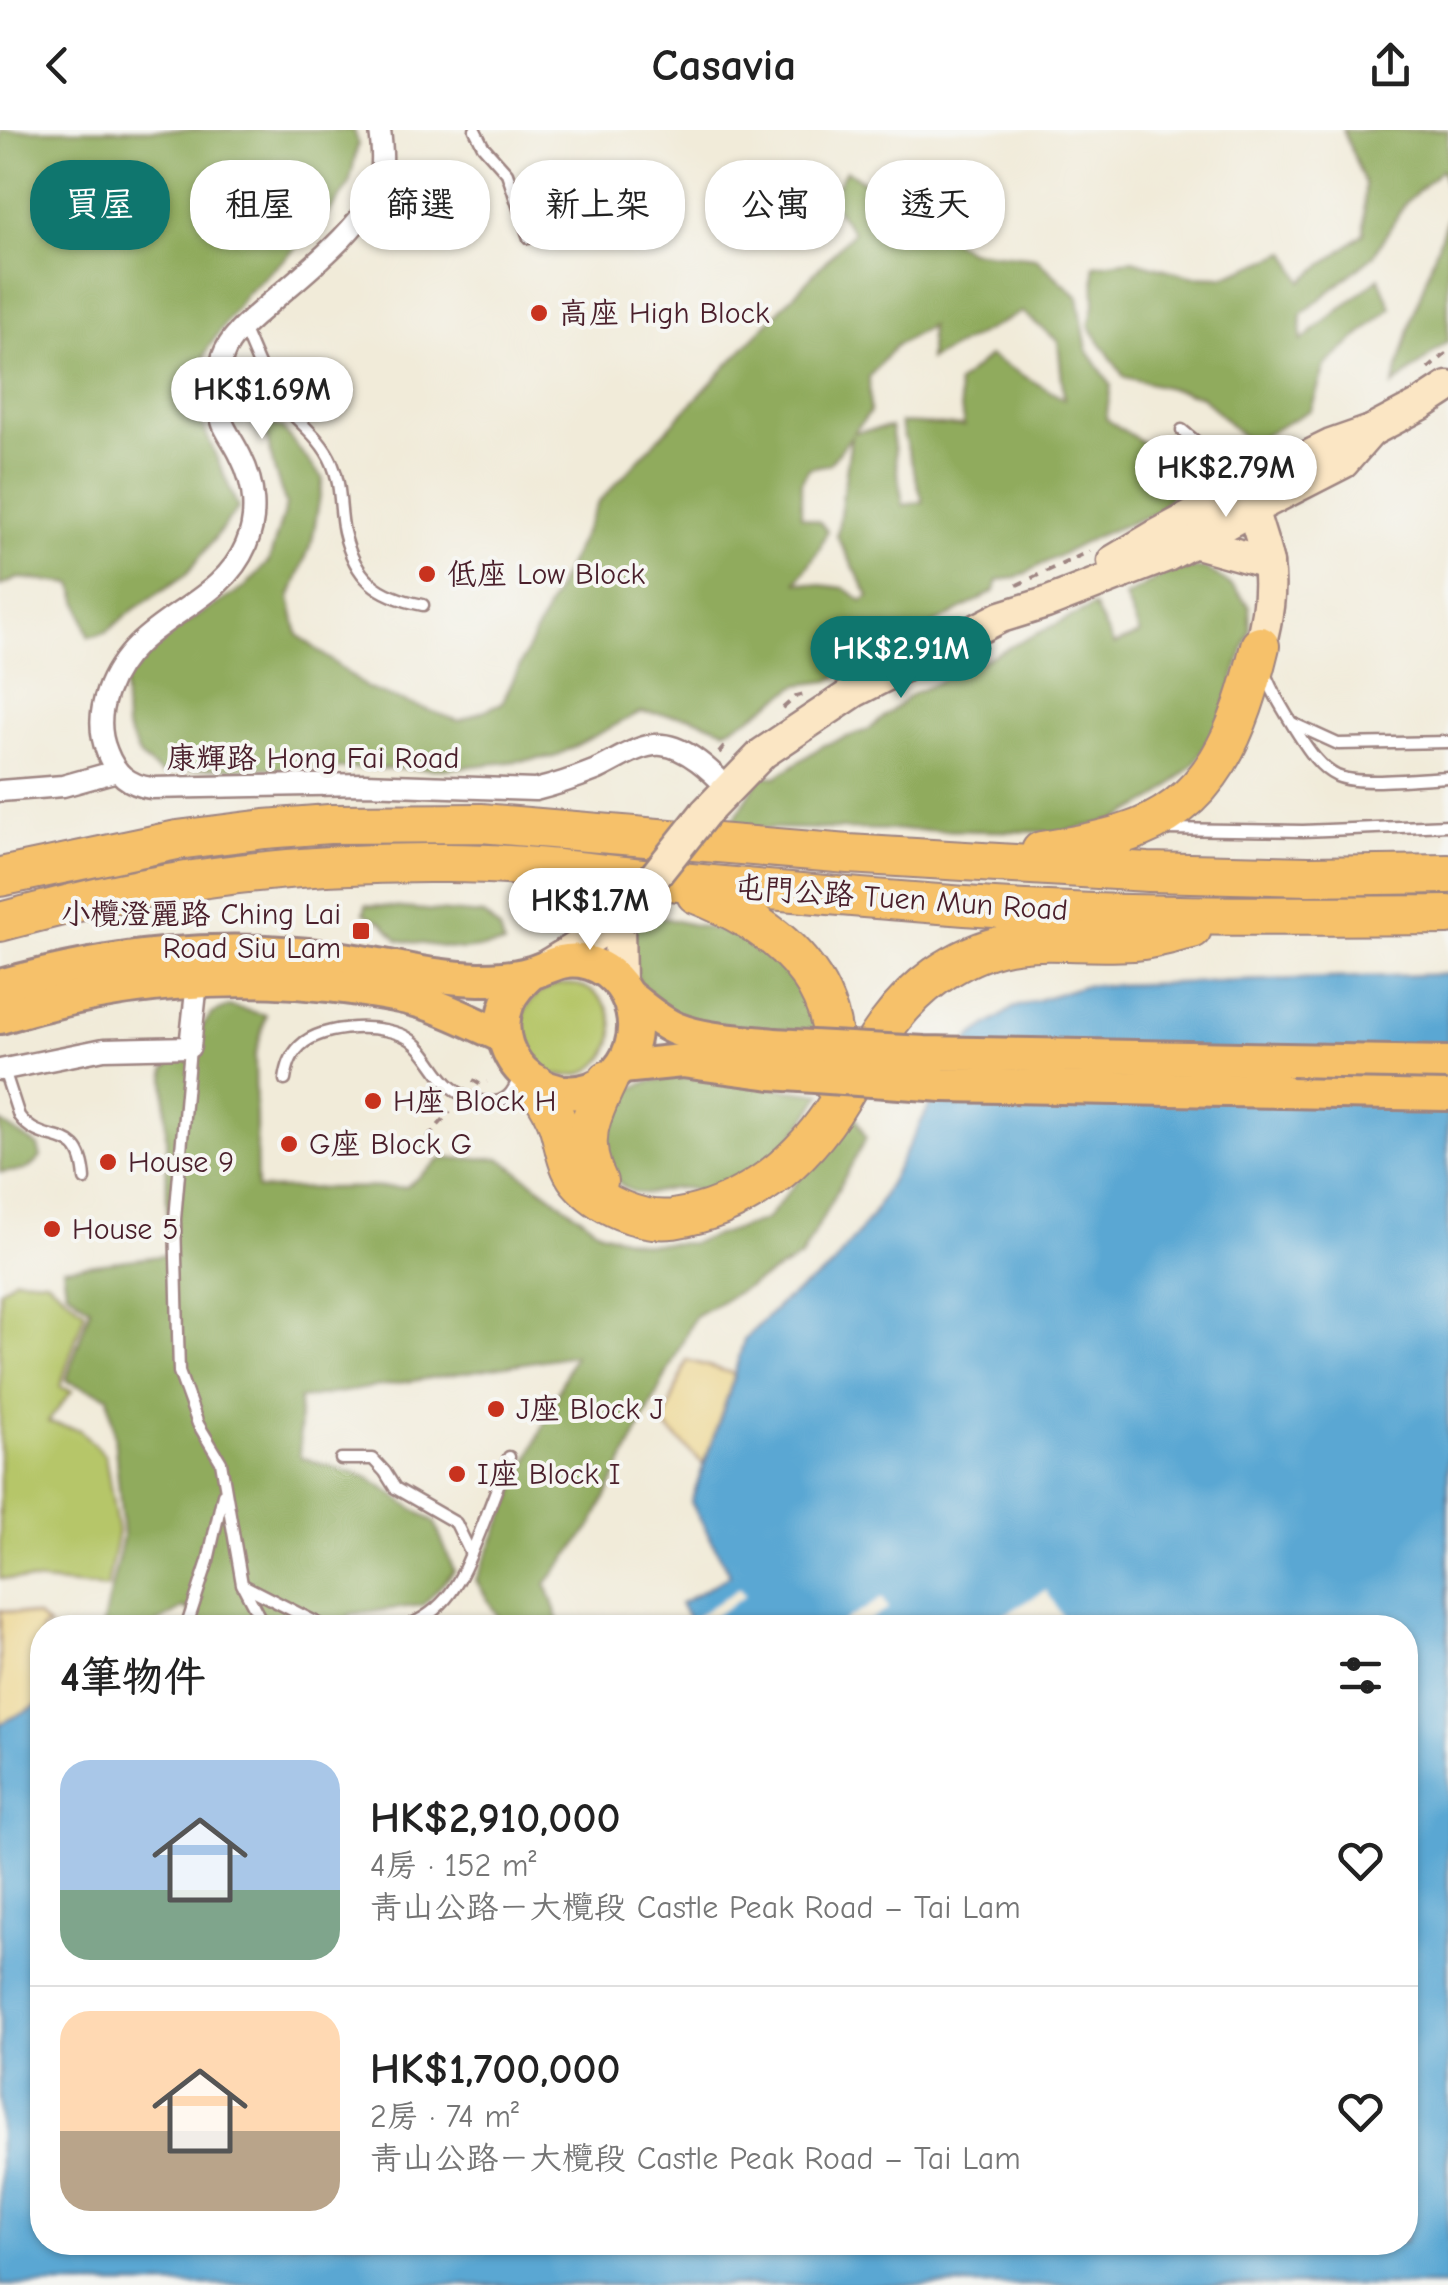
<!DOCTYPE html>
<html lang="zh-TW">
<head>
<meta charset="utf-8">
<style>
	body { margin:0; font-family:"Comic Neue","LXGW WenKai TC",sans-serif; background:#f2f2f2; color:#222; height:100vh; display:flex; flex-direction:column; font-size:38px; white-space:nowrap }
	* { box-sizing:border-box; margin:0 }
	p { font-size:32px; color:#767676 }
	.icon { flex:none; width:55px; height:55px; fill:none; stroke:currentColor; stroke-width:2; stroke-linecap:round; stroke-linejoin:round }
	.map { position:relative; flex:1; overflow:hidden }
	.drawer { position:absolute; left:30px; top:1485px; width:1388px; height:640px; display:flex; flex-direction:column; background:#fff; border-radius:40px; box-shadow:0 2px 8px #0004 }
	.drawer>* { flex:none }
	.hud { position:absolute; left:30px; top:30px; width:1390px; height:90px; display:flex; gap:20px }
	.price { position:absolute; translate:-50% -85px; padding:0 22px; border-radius:35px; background:#fff; color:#222; font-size:32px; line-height:65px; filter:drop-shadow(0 2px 5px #0008) }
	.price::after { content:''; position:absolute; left:50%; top:60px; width:30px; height:22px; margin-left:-15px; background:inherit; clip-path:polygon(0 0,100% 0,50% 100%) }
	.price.selected { background:#0f766e; color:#fff }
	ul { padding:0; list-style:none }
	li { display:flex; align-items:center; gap:30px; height:250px; padding:0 30px }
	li+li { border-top:2px solid #e0e0e0 }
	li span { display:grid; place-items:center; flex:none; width:280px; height:200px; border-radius:30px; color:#555 }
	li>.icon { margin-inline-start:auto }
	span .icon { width:120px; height:120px; fill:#fffc; stroke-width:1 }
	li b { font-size:42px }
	h2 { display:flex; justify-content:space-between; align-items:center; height:120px; padding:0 30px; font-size:42px }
	.pill { padding:0 35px; border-radius:40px; background:#fff; box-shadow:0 2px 8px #0004; font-size:35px; line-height:90px }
	.pill.selected { background:#0f766e; color:#fff }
	header { display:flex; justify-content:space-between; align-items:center; height:130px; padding:0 30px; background:#fff; font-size:45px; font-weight:700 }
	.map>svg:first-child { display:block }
	.green { fill:#b6c669; stroke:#80724a; stroke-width:2.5 }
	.forest { fill:#90ab5d; stroke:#6d6544; stroke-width:2.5; fill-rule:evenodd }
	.sand { fill:#eeda9e; stroke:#9c7c64; stroke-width:2.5 }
	.water { fill:#5aa7d3; stroke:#52637f; stroke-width:2.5 }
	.pier { fill:#f1ebd9 }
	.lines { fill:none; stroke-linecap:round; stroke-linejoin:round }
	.service-casing { stroke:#9e8582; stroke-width:15 }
	.minor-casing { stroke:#9e8582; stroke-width:25 }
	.secondary-casing { stroke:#9e8582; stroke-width:35 }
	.primary-casing { stroke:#9e8582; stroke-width:38 }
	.motorway-casing { stroke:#9e8582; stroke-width:42 }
	.path { stroke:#9e8582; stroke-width:4; stroke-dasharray:8 8; stroke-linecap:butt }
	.service { stroke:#fff; stroke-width:10 }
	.minor { stroke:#fff; stroke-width:20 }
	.secondary { stroke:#fbe6c4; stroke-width:30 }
	.primary { stroke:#f6c16b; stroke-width:32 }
	.motorway { stroke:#f6c16b; stroke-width:38 }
	.secondary-bridge-casing { stroke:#9e8582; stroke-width:35; stroke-linecap:butt }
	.primary-bridge-casing { stroke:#9e8582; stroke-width:38; stroke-linecap:butt }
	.secondary-bridge { stroke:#fbe6c4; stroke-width:30 }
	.primary-bridge { stroke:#f6c16b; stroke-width:32 }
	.poi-dot { fill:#c8321e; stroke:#f6f6f2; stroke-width:4 }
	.labels { text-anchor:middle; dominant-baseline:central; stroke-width:8; stroke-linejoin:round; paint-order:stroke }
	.poi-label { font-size:30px; fill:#4a1f2b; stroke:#f6f6f2; text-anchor:start }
	.street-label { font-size:30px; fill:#4a1f2b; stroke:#f6f6f2 }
</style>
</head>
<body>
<header><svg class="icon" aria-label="back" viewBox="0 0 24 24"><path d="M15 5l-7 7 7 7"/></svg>Casavia<svg class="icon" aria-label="share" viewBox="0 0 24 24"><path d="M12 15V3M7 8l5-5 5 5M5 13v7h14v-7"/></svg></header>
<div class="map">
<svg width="1448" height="2155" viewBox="0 0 1448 2155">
	<rect width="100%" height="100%" fill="#f6f6f2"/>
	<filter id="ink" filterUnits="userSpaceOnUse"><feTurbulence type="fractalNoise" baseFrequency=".01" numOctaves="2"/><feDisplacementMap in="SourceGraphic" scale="20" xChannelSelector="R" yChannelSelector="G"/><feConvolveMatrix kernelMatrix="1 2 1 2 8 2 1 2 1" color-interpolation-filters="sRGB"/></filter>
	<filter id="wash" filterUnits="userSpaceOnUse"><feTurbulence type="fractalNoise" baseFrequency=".0048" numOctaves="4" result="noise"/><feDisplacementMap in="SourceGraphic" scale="40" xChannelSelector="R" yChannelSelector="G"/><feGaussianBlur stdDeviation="2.25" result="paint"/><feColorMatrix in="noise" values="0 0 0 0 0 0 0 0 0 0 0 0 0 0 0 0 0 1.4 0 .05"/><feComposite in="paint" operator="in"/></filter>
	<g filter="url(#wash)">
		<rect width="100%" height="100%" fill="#f1ebd9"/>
		<g class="green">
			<circle cx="567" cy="900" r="46"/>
			<path d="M15 1148 46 1150 85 1181 60 1257 72 1261 48 1292 80 1300 105 1326 118 1402 107 1458 0 1448V1160Z"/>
		</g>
		<g class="forest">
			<path d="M0 0H354L358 13 349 55 315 101 246 164 208 218 195 252 197 282 238 378 187 444 133 480 105 503 89 507 73 454 19 448 0 456Z"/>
			<path d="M1343 0H1448V63L1442 39 1406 72 1373 126 1302 184 1301 211 1379 148 1391 178 1325 236 1311 280 1249 313 1201 266 1124 247 1089 196 1095 171 1094 135 1132 130 1190 146 1223 147 1287 122 1302 151 1364 103 1365 54Z"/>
			<path d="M846 40 969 121 1036 128 1078 167 1087 220 1111 255 1106 289 1190 343 1156 383 1097 406 1016 448 998 450 995 461 829 551 798 555 749 588 725 600 691 587 641 582 554 627 445 639 207 638 162 644 140 627 126 597 124 551 169 503 244 458 269 431 286 375 274 339 267 307 269 293 282 298 323 349 312 411 290 468 298 505 368 559 459 591 502 573 598 373 853 102 829 70ZM1022 182 1058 211 1064 269 989 226 957 254 964 296 900 293 923 372 903 375 891 297 854 302 870 282 869 247 895 216 930 196 929 230ZM851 307 837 406 869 466 863 471 844 458 797 452 819 420 827 401 820 392 801 386V352L809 338 829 334Z"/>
			<path d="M1448 86V211L1393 256 1414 183Z"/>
			<path d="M1176 438 1207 439 1233 457 1249 476 1250 499 1219 596 1194 634 1158 667 1116 690 1063 702 745 698 731 694 761 646 776 647 824 615 868 600 911 565 1094 476 1114 515 1140 504 1125 467Z"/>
			<path d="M366 775 484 785 500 800 504 815 462 820 398 810 383 793 364 783Z"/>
			<path d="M641 783 734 804 791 838 821 903 702 893 671 882 653 867 638 851 630 819 632 801Z"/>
			<path d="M229 876 266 885 255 927 257 1059 406 1057 441 1029 500 1028 601 1102 645 1114 691 1113 766 1090 853 981 866 1008 801 1127 695 1186 591 1397 546 1454 561 1497H504L476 1450 574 1225 299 1269 300 1327 367 1347 435 1393 454 1441 423 1475 351 1484 339 1497H211L184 1478 150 1497H102L123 1407 114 1304 108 1266 66 1251 90 1178 66 1160 63 1138 168 1125 165 940 212 884Z"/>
			<path d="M672 947 698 948 822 964 783 1023 713 1064C703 1062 692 1059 682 1058 664 1057 647 1069 629 1060 596 1042 596 990 622 966 636 953 654 950 672 947Z"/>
			<path d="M0 992 38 1016 41 1027C29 1042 18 1042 0 1042Z"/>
		</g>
		<g class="sand">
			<path d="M687 1230 735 1244 704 1335 663 1294Z"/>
			<path d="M0 1480 37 1486 49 1497 42 1498 41 1573 0 1594Z"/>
		</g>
		<path class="water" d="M1448 844V2155H0V1594L41 1573 42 2112H1405V1498H694L680 1474 730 1445 691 1372 729 1263 744 1210 782 1172 830 1139 873 1084 944 948 971 907 1013 878 1082 856Z"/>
		<g class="pier">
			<path d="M739 1458 745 1466 697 1497H693L689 1491Z"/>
			<path d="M1046 1460 1068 1495 1063 1497H984Z"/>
			<path d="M882 1468 888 1479 858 1497H835Z"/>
		</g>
	</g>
	<g filter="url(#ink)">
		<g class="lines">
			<g class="service-casing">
				<g id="service">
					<path d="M475 0 483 16 507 43 529 108"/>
					<path d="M243 198C253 219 263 250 278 268 295 291 320 305 332 333 342 356 339 379 344 402 355 449 377 466 423 475"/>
					<path d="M1182 300 1247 354"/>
					<path d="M1265 543C1272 563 1284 580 1295 599 1306 616 1318 637 1337 646 1360 656 1420 648 1448 647"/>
					<path d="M1292 593 1338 614 1448 612"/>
					<path d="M1164 699 1303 701 1448 695"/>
					<path d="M190 918 175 1089 179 1242 198 1294 221 1332 242 1454 265 1498"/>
					<path d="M4 940 19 986C45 1021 81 990 85 1049"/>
					<path d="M285 950C287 937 290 926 300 916 322 894 386 892 411 910 428 922 435 943 451 957 464 969 494 979 508 966 514 961 517 952 520 945"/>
					<path d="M341 1329H373L385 1342 395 1358 456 1393 471 1424"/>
					<path d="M243 1455 327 1498"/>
					<path d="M186 1498 208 1431 223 1364"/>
					<path d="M402 1498C451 1480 462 1446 480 1402 490 1377 499 1352 509 1327"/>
				</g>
			</g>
			<g class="minor-casing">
				<g id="minor">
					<path d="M380 0C382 18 384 36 379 53 368 96 296 149 262 180 248 192 229 208 223 226 217 247 215 273 223 294 228 305 236 316 241 327 255 355 258 387 246 415 218 481 134 486 107 562 100 581 99 603 107 622 115 643 128 655 151 658L365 654 535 660C556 655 576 648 596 640 616 631 640 613 662 615 687 617 712 642 728 658"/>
					<path d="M0 661 63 656 117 641"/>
					<path d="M0 940 104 919 190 917 198 843"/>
				</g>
			</g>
			<g class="secondary-casing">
				<g id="secondary">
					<path d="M1250 363C1252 388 1264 410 1268 435 1272 462 1267 489 1260 516"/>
					<path d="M1193 412 1268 433"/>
					<path d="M1113 431 1155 406 1249 355 1331 315 1371 301 1422 274 1448 257"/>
					<path d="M705 683 763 623 854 562 1001 487 1046 473 1167 426 1193 412 1251 380 1343 333 1371 301"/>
					<path d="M619 791 620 854"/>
					<path d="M549 834 619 791"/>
				</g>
			</g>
			<g class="primary-casing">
				<g id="primary">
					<path d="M0 856C115 824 218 813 337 828 384 834 430 848 479 849 496 849 514 848 531 843 549 837 562 828 581 831 637 841 652 914 610 948 559 990 484 933 508 872 513 860 522 851 531 843"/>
					<path d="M629 867C644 878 659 892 676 899 706 911 742 911 774 915"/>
					<path d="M0 887C113 852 233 841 351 858 376 862 402 865 426 873 453 882 478 895 504 907"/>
					<path d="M622 937 682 931 772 943"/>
					<path d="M1281 961 1448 964"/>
				</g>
			</g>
			<g class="motorway-casing">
				<g id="motorway">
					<path d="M1041 721C1068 717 1097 712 1123 704 1214 677 1240 598 1260 516"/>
					<path d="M0 747 177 710 265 699 329 694 481 693 848 724 1148 742 1309 746 1448 744"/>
					<path d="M696 764C780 797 847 854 832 953"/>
					<path d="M0 792C53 778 107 764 162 755 256 739 352 732 447 733 526 733 602 744 680 752 775 761 870 769 965 776 1126 788 1287 786 1448 785"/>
					<path d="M536 954C544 967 553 979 558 994 564 1012 566 1035 578 1050 599 1075 641 1093 673 1089 745 1078 803 1032 840 970 867 925 892 877 936 846 1010 795 1053 816 1133 811 1152 810 1173 803 1192 799"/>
					<path d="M598 1052C578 1013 590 987 608 950"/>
				</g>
			</g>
			<g class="path">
				<path d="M1428 239 1448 222"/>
				<path d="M1017 455 1090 421"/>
				<path d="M783 578 797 566 804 564"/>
				<path d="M719 623 729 611"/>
				<path d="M473 950 481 955 487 952"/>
				<path d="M384 1021 420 1016 450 982"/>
			</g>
			<use href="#service" class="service"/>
			<use href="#minor" class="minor"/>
			<use href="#secondary" class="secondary"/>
			<use href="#primary" class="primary"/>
			<use href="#motorway" class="motorway"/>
			<g class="secondary-bridge-casing">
				<path id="secondary-bridge" d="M619 791 705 683"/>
			</g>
			<g class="primary-bridge-casing">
				<g id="primary-bridge">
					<path d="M774 915 925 923 1448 933"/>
					<path d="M772 943 943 955 1281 961"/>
				</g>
			</g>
			<use href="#secondary-bridge" class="secondary-bridge"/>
			<use href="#primary-bridge" class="primary-bridge"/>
		</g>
	</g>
	<g class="poi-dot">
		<circle cx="539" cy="183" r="10"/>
		<circle cx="427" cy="444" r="10"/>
		<rect x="351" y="791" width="20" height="20" rx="5"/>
		<circle cx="373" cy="971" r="10"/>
		<circle cx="289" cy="1014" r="10"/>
		<circle cx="108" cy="1032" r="10"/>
		<circle cx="52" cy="1099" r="10"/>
		<circle cx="496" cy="1279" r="10"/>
		<circle cx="457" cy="1344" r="10"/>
	</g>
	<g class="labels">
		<g class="poi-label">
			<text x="559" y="183">高座 High Block</text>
			<text x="447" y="444">低座 Low Block</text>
			<text x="341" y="784" text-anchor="end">小欖澄麗路 Ching Lai<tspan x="341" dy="34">Road Siu Lam</tspan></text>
			<text x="393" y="971">H座 Block H</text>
			<text x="309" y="1014">G座 Block G</text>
			<text x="128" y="1032">House 9</text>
			<text x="72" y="1099">House 5</text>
			<text x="516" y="1279">J座 Block J</text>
			<text x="477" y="1344">I座 Block I</text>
		</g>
		<g class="street-label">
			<text x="313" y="628">康輝路 Hong Fai Road</text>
			<text transform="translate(901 769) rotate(4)">屯門公路 Tuen Mun Road</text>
		</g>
	</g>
</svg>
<b class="price" style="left:262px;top:312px">HK$1.69M</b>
<b class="price" style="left:1226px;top:390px">HK$2.79M</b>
<b class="price selected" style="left:901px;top:571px">HK$2.91M</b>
<b class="price" style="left:590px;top:823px">HK$1.7M</b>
<div class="hud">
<a class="pill selected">買屋</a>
<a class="pill">租屋</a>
<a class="pill">篩選</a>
<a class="pill">新上架</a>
<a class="pill">公寓</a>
<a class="pill">透天</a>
</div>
<section class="drawer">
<h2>4筆物件<svg class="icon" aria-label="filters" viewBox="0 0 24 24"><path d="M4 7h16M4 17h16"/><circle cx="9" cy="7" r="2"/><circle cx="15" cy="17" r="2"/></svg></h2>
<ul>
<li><span style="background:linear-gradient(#a9c7e8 65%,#7fa58c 0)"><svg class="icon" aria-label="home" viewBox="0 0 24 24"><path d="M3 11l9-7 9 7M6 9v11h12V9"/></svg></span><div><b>HK$2,910,000</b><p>4房 · 152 m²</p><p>青山公路－大欖段 Castle Peak Road – Tai Lam</p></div><svg class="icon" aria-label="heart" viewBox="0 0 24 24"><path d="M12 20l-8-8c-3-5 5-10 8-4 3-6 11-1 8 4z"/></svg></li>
<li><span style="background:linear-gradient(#ffd9b3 60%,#b9a48a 0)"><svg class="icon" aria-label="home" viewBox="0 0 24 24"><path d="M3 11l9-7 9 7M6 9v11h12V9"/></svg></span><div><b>HK$1,700,000</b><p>2房 · 74 m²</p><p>青山公路－大欖段 Castle Peak Road – Tai Lam</p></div><svg class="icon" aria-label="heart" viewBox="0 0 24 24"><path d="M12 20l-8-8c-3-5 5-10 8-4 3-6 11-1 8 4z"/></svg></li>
</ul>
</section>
</div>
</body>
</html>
